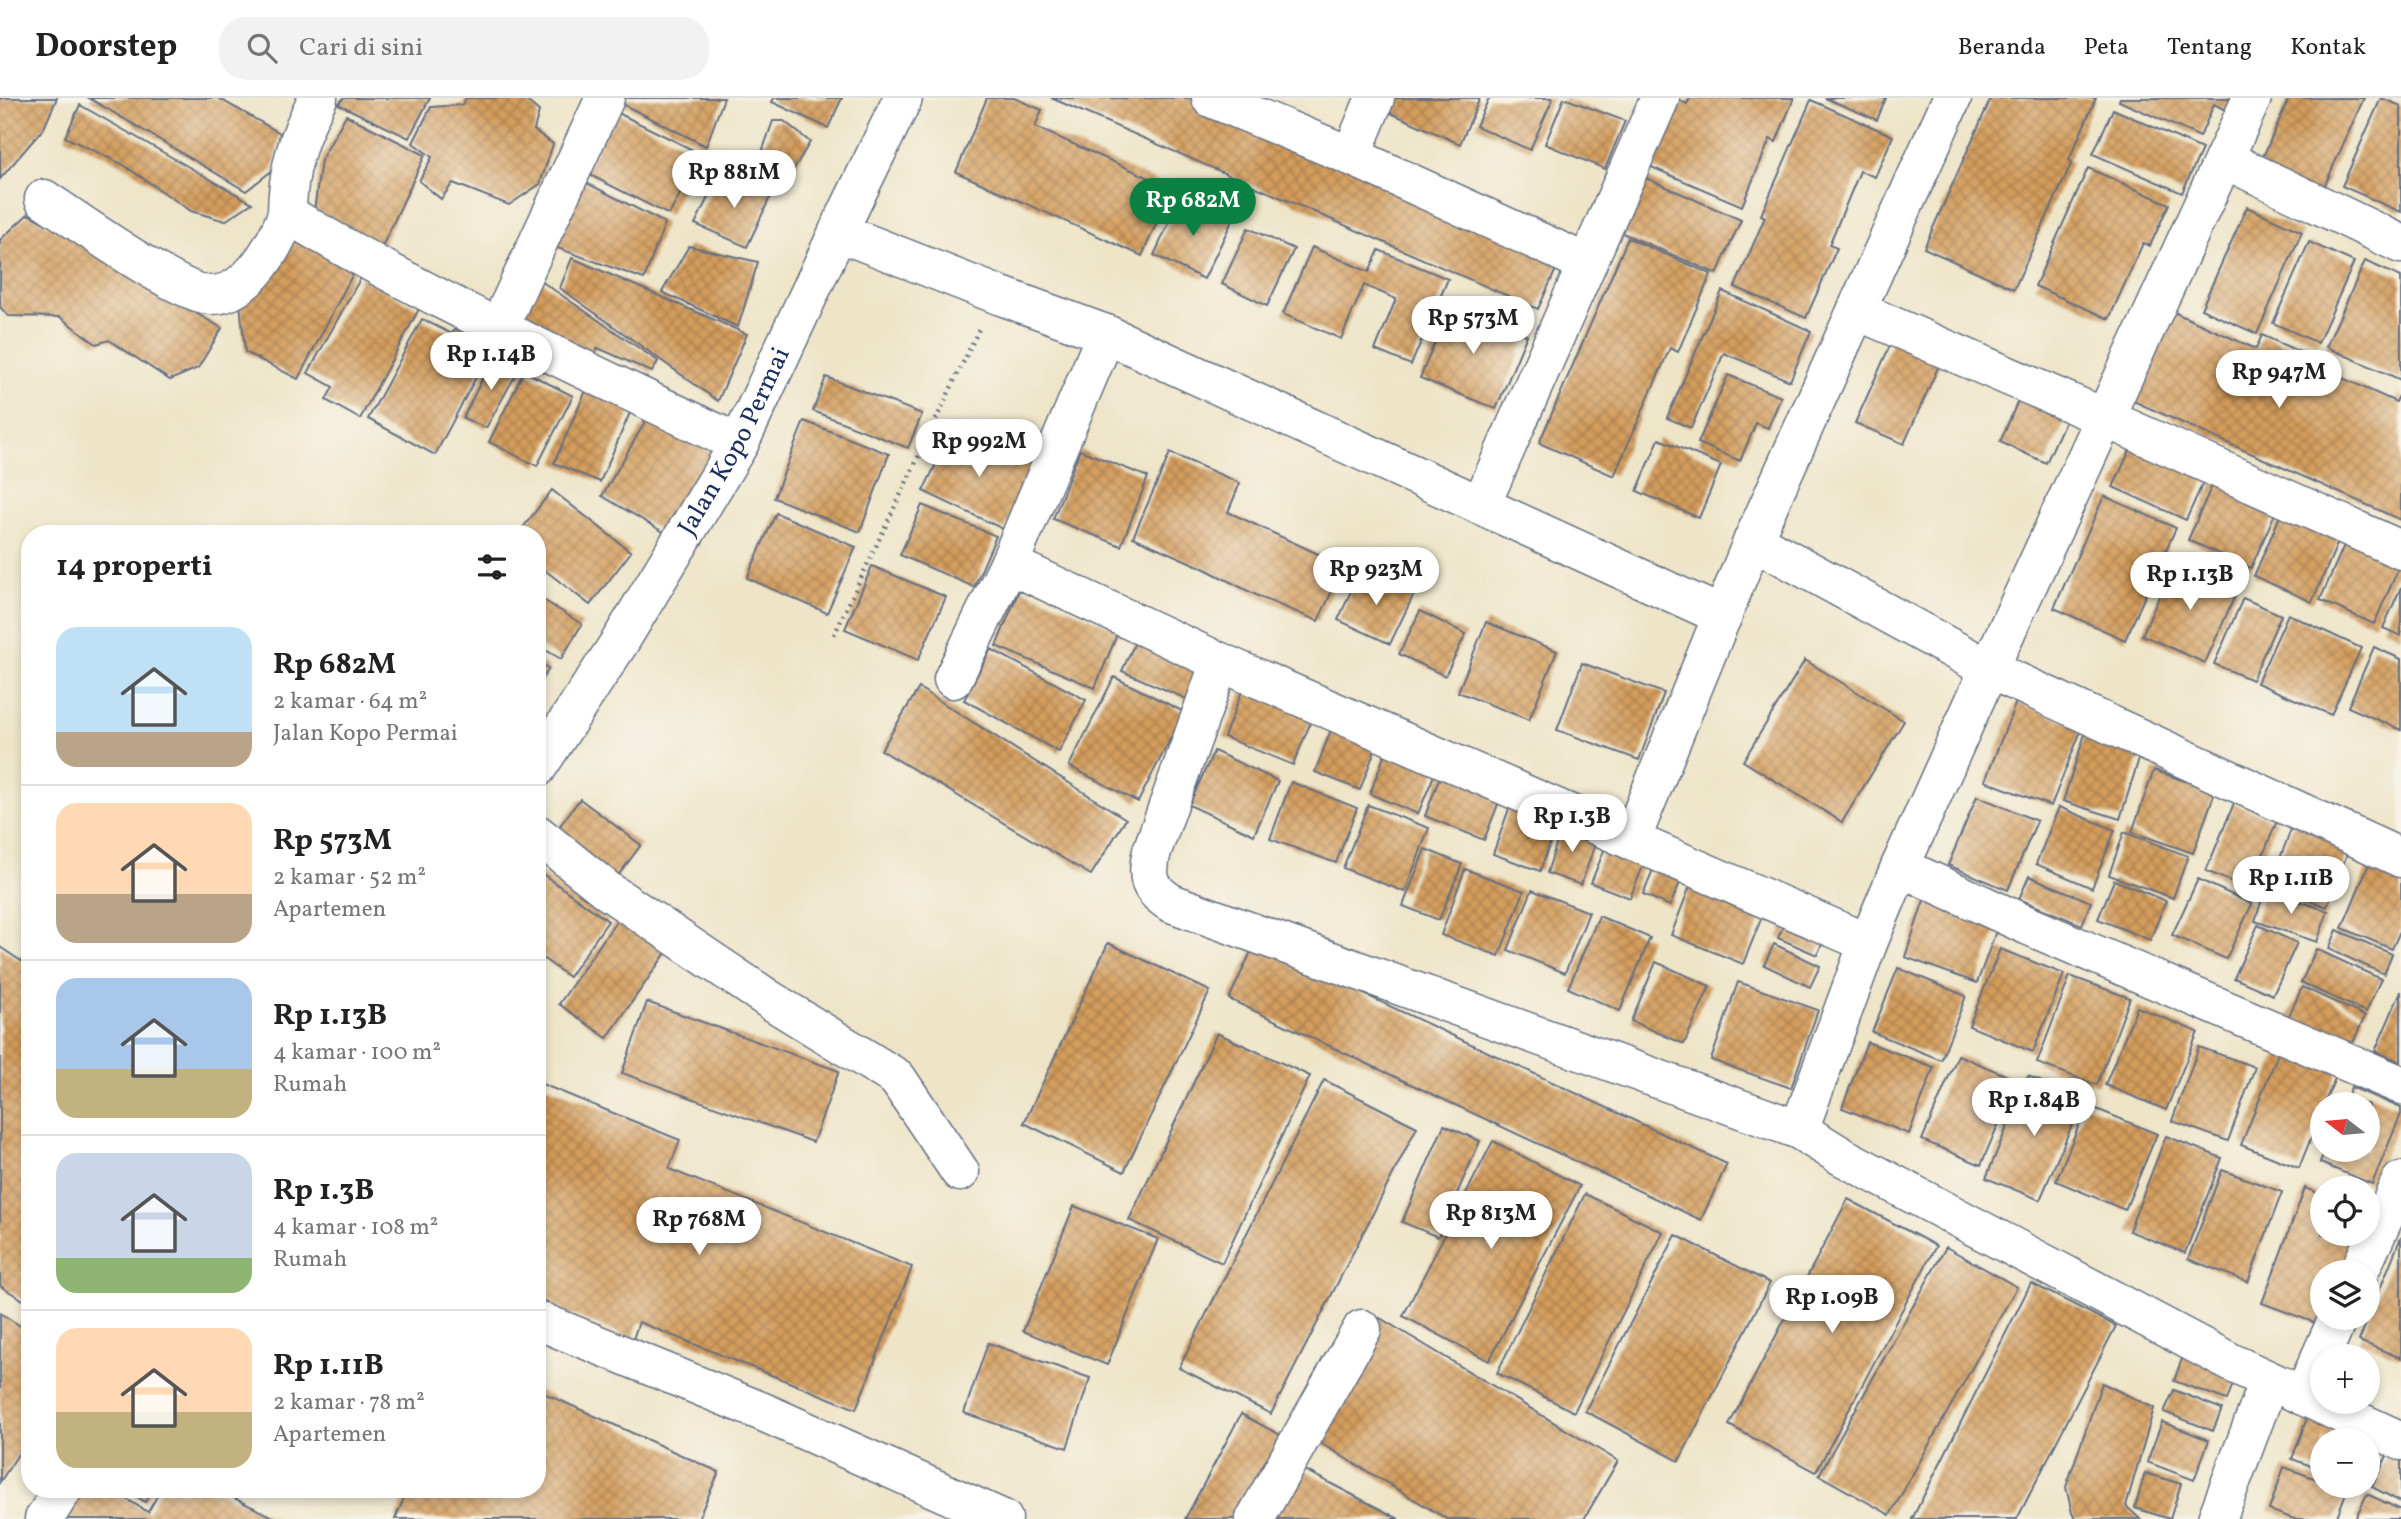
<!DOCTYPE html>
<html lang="id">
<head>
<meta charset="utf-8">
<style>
	body { margin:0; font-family:Vollkorn,serif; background:#f2f2f2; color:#222; height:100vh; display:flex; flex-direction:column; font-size:26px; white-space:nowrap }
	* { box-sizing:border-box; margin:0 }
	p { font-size:23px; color:#767676 }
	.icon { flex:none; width:38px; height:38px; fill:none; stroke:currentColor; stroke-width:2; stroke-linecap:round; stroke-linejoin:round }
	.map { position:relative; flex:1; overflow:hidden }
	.panel { position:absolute; left:21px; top:427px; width:525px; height:973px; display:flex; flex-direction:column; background:#fff; border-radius:28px; box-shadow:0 4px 10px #0003 }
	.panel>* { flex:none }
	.needle { width:46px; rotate:286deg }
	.fabs { position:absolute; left:2310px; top:994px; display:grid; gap:14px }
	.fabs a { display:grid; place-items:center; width:70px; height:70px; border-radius:50%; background:#fff; box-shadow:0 4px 10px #0003; font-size:35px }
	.price { position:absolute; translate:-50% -60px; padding:0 16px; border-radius:24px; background:#fff; color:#222; font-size:23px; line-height:46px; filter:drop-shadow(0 2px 4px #0008) }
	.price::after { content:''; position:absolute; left:50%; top:42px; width:21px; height:16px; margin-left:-10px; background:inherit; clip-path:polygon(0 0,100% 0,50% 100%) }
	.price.on { background:#0b8043; color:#fff }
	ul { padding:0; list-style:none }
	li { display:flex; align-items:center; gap:21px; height:175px; padding:0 35px }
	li+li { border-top:2px solid #e0e0e0 }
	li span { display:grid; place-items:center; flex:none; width:196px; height:140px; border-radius:21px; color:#555 }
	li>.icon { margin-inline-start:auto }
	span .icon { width:84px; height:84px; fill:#fffc; stroke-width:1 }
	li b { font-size:30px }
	h2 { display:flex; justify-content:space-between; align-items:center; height:84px; padding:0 35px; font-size:30px }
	header { display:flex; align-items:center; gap:42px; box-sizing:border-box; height:98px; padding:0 35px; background:#fff; border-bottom:2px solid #e0e0e0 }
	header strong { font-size:33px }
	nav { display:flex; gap:38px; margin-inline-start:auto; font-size:24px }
	.search { width:490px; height:63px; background:#f2f2f2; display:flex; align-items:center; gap:18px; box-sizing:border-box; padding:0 24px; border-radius:28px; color:#767676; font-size:26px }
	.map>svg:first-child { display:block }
	.building { fill:url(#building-cross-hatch) }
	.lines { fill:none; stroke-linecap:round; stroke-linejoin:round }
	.minor-casing { stroke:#656f83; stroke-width:41 }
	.path { stroke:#656f83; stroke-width:4.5; stroke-dasharray:2 5; stroke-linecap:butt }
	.minor { stroke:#fff; stroke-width:38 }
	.labels { text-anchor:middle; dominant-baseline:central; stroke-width:5; stroke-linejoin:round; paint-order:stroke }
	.street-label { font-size:26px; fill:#1b2f5e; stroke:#f7f3e8 }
</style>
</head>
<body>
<header>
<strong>Doorstep</strong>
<div class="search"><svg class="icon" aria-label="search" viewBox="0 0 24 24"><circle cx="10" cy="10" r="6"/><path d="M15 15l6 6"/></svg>Cari di sini</div>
<nav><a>Beranda</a><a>Peta</a><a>Tentang</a><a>Kontak</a></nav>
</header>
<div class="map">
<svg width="2401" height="1421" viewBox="0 0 2401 1421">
	<defs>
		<pattern id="building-cross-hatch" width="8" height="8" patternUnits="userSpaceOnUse" patternTransform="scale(1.75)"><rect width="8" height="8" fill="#d49d5c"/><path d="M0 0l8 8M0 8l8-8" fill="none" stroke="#ab804f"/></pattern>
	</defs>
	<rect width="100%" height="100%" fill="#f7f3e8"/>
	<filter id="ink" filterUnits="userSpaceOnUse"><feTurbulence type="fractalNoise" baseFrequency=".0143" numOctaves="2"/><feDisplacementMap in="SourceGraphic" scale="14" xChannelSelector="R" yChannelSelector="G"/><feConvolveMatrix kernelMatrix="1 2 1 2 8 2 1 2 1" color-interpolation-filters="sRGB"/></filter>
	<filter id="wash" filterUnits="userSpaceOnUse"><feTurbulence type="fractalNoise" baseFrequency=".00686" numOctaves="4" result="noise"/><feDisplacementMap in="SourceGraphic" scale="28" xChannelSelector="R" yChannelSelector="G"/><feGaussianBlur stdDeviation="1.57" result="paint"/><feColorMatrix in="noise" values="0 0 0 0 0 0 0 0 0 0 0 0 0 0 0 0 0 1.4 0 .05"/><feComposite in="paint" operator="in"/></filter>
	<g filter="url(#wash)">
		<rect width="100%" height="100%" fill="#eee5c8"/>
		<g id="blocks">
			<g class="building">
				<path d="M0 0H57L44 30 0 81Z"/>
				<path d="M89 0H218L280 35 274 71 246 93Z"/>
				<path d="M344 0H430L409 40 338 6Z"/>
				<path d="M466 0H523L539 13 534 32 553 46 540 86 509 107 453 85 441 101 419 83 432 59 413 45 431 9 462 7Z"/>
				<path d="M625 0H724L706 48 622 6Z"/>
				<path d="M774 0H842L828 30 772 4Z"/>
				<path d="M987 0H1014L1042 12 1035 29 1172 90 1142 158 956 74Z"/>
				<path d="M1051 0H1207L1563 156 1538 211Z"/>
				<path d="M1387 0H1480L1460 46 1382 11Z"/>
				<path d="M1489 0H1553L1530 52 1476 28Z"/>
				<path d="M1564 0 1625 23 1605 71 1545 46Z"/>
				<path d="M1674 0 1687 6 1690 0H1794L1776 44 1770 41 1742 108 1642 65Z"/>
				<path d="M1825 0H1886L1877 22Z"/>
				<path d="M1991 0H2096L2069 62 2072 64 2014 191 1924 150Z"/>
				<path d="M2120 0H2235L2229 14 2214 6 2200 39 2119 3Z"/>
				<path d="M2289 0H2364L2320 98 2258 70Z"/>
				<path d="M2381 0 2401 8V114L2342 88Z"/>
				<path d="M1811 2 1893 38 1875 79 1860 73 1829 147 1837 150 1806 220 1735 189 1765 119 1761 117Z"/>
				<path d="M80 7 252 105 225 123 191 113 122 66 65 39Z"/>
				<path d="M2113 11 2202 51 2182 95 2093 56Z"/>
				<path d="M616 14 701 56 669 117 584 74Z"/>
				<path d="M346 17 425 57 382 149 314 113 321 62Z"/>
				<path d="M773 23H784L810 44 783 89 756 71Z"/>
				<path d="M2088 70 2169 106 2150 148 2143 145 2109 221 2035 188Z"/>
				<path d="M1637 76 1741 122 1717 176 1613 131Z"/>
				<path d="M719 77 772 95 747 149 695 126Z"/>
				<path d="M579 81 665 125 644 181 549 147Z"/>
				<path d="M1181 99 1232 123 1204 181 1154 157Z"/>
				<path d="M2247 109 2302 134 2257 236 2201 211Z"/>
				<path d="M28 116 154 183 166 198 222 230 198 270 170 282 109 242 96 246 60 219 8 218 0 209V142Z"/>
				<path d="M1248 130 1294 151 1267 208 1222 186Z"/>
				<path d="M298 139 356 170 298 281 245 254 239 195Z"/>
				<path d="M1628 140 1711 176 1678 254 1670 250 1614 378 1539 345Z"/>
				<path d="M2309 144 2354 164 2318 245 2273 225Z"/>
				<path d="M689 148 758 164 738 229 662 194Z"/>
				<path d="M1312 149 1369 174 1379 152 1448 181 1411 267 1375 252 1396 201 1364 187 1341 241 1283 216Z"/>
				<path d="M572 160 747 236 718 303 560 190Z"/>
				<path d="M2365 163 2401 179V282L2326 249Z"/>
				<path d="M532 177 658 263 652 274 598 250 586 267 516 235Z"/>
				<path d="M361 179 419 211 360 321 326 302 333 289 308 275Z"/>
				<path d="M1722 193 1811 233 1790 283 1724 255 1691 330 1667 320Z"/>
				<path d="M1451 205 1527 237 1496 311 1420 280Z"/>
				<path d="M2171 213 2256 251 2262 237 2342 273 2340 279 2396 304 2401 293V422L2131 302Z"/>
				<path d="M463 217 499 236 435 357 368 321 422 221 452 236Z"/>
				<path d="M1892 243 1940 265 1904 346 1855 325Z"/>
				<path d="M494 257 519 271 486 330 463 320Z"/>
				<path d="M524 273 573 298 537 368 489 344Z"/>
				<path d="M1728 277 1781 299 1768 330 1756 325 1740 363 1698 345Z"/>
				<path d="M826 279 922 316 908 350 813 313Z"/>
				<path d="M591 281 636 301 600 384 554 365Z"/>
				<path d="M2020 298 2067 319 2046 365 2000 344Z"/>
				<path d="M652 312 717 350 665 435 602 398Z"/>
				<path d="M804 323 889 356 860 434 774 400Z"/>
				<path d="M954 329 1035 368 1005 432 923 393Z"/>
				<path d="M1659 341 1721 367 1699 420 1637 393Z"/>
				<path d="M2135 341 2208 374 2186 422 2113 389Z"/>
				<path d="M1080 352 1148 379 1121 448 1053 421Z"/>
				<path d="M1170 355 1240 385 1228 414 1344 468 1318 523 1262 500 1203 470 1133 439Z"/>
				<path d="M2217 376 2280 404 2251 470 2188 442Z"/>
				<path d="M552 392 631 454 590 507 537 466V436H518Z"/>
				<path d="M2104 398 2176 430 2125 542 2054 510Z"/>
				<path d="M922 407 996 438 974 489 900 457Z"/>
				<path d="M2284 409 2342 435 2312 504 2254 478Z"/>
				<path d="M776 415 856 449 827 515 747 480Z"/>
				<path d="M2348 438 2401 465 2374 526 2320 502Z"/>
				<path d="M2175 462 2238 491 2205 565 2142 537Z"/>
				<path d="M872 468 946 499 918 562 845 531Z"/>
				<path d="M1361 471 1414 496 1390 546 1338 522Z"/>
				<path d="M2401 489V538L2383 530Z"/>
				<path d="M1020 490 1119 532 1095 590 996 548Z"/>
				<path d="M537 498 582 526 561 561 537 547Z"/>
				<path d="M2243 500 2281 517 2252 582 2214 566Z"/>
				<path d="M1420 513 1466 536 1445 578 1399 556Z"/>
				<path d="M2288 516 2361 550 2331 617 2257 585Z"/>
				<path d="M1486 524 1557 553 1529 622 1458 594Z"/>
				<path d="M1140 533 1209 564 1191 603 1122 573Z"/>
				<path d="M2374 549 2401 561V632L2348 609Z"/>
				<path d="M991 551 1086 602 1059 654 964 602Z"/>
				<path d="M537 562 549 571 537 588Z"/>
				<path d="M1805 562 1904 623 1842 724 1743 663Z"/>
				<path d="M1582 565 1664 595 1639 662 1557 632Z"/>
				<path d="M1114 579 1184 614 1138 704 1069 668Z"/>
				<path d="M1245 586 1315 614 1293 667 1224 639Z"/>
				<path d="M919 590 1126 721 1091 777 881 652Z"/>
				<path d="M2016 604 2082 630 2051 708 1985 683Z"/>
				<path d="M1334 624 1379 641 1360 692 1315 674Z"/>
				<path d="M2086 633 2142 651 2120 721 2063 703Z"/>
				<path d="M1387 650 1437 670 1418 716 1370 696Z"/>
				<path d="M1214 653 1278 683 1254 737 1189 707Z"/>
				<path d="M1444 668 1504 691 1484 742 1425 718Z"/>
				<path d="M2154 672 2215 694 2193 755 2132 734Z"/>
				<path d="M1291 684 1357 710 1336 765 1270 741Z"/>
				<path d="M1977 698 2037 723 2008 792 1948 767Z"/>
				<path d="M580 701 641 747 611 787 550 741Z"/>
				<path d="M1511 705 1558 722 1540 773 1493 756Z"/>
				<path d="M2234 705 2277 723 2249 791 2206 773Z"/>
				<path d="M1368 707 1429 730 1405 794 1343 770Z"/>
				<path d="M2059 709 2115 732 2092 790 2036 766Z"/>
				<path d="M2296 718 2353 740 2327 809 2270 787Z"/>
				<path d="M1563 725 1598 737 1581 787 1547 775Z"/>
				<path d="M2124 734 2188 758 2173 800 2109 777Z"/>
				<path d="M1607 745 1646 761 1630 800 1591 785Z"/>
				<path d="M1425 751 1462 766 1439 822 1403 808Z"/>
				<path d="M2373 756 2401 768V831L2392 851 2342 830Z"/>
				<path d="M1654 769 1682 780 1670 808 1643 796Z"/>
				<path d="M1465 771 1524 793 1499 858 1441 837Z"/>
				<path d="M537 772 608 823 569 879 537 856Z"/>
				<path d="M2029 778 2091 804 2082 827 2019 801Z"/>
				<path d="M2198 781 2252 806 2226 861 2172 837Z"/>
				<path d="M2114 782 2166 803 2150 842 2098 821Z"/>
				<path d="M1692 783 1765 811 1743 866 1671 837Z"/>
				<path d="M1532 792 1589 814 1565 875 1508 852Z"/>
				<path d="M2265 792 2328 813 2317 844 2255 823Z"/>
				<path d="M1925 799 1999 825 1977 885 1905 859Z"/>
				<path d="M624 812 672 846 607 940 559 906Z"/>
				<path d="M1599 818 1650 840 1620 913 1568 890Z"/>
				<path d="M1787 819 1826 837 1817 857 1778 840Z"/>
				<path d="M2258 827 2297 845 2273 897 2234 880Z"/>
				<path d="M2337 832 2392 856 2384 876 2329 851Z"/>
				<path d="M1108 845 1210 893 1124 1074 1024 1025Z"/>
				<path d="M1255 845 1727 1066 1701 1122 1229 901Z"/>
				<path d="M1774 846 1820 868 1810 889 1764 867Z"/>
				<path d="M0 849 30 869V1206L0 1188Z"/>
				<path d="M2000 851 2064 876 2033 954 1969 928Z"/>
				<path d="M2316 851 2381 881 2366 914 2301 885Z"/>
				<path d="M1656 864 1710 888 1684 946 1631 923Z"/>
				<path d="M1898 870 1966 898 1941 962 1872 934Z"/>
				<path d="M2070 878 2130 900 2097 987 2037 965Z"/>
				<path d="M1738 884 1818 912 1791 990 1711 962Z"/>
				<path d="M2302 889 2365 918 2351 949 2288 920Z"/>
				<path d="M2401 893V964L2375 953Z"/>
				<path d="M647 904 839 973 813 1044 622 975Z"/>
				<path d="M2137 909 2198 934 2166 1012 2105 987Z"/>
				<path d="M1217 935 1310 978 1222 1165 1129 1122Z"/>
				<path d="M1867 944 1934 969 1909 1036 1842 1010Z"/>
				<path d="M2281 948 2339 971 2324 1006H2322V1012L2299 1070 2241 1047Z"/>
				<path d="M2199 949 2255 969 2228 1043 2172 1023Z"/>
				<path d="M1958 957 2017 982 1981 1067 1922 1042Z"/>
				<path d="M2028 978 2083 1001 2040 1102 1986 1080Z"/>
				<path d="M1324 982 1417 1029 1271 1316 1179 1270Z"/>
				<path d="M537 984 680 1042 669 1071 912 1169 856 1311 639 1224 633 1241 537 1203Z"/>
				<path d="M2351 989 2401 1010V1016L2372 1086 2320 1065 2325 1052H2368V1006H2344Z"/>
				<path d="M2087 1007 2157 1036 2125 1112 2056 1083Z"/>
				<path d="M1444 1027 1480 1043 1438 1139 1402 1124Z"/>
				<path d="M2166 1038 2222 1060 2185 1155 2129 1133Z"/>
				<path d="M1493 1043 1580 1088 1489 1263 1403 1218Z"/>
				<path d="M2222 1072 2282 1094 2248 1184 2188 1161Z"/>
				<path d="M2305 1090 2322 1097V1136H2356L2341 1174H2322L2321 1227 2262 1205Z"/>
				<path d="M1585 1096 1663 1134 1574 1314 1497 1275Z"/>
				<path d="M1848 1101 1936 1148 1816 1374 1729 1327Z"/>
				<path d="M1074 1108 1158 1141 1107 1267 1023 1233Z"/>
				<path d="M1676 1137 1770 1185 1679 1363 1585 1313Z"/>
				<path d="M2401 1139V1260L2359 1243Z"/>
				<path d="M1946 1149 2017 1189 1890 1417 1819 1377Z"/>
				<path d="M2031 1185 2116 1228 2017 1421H1912Z"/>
				<path d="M0 1215 30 1234V1338L0 1384Z"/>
				<path d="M1380 1220 1618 1363 1584 1421H1447L1310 1339Z"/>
				<path d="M988 1245 1090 1280 1067 1350 964 1315Z"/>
				<path d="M2183 1258 2236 1277 2227 1302 2174 1283Z"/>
				<path d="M2102 1285 2154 1310 2126 1408 2140 1421H2075L2072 1415 2066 1389Z"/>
				<path d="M537 1292 719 1374 698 1421H395L408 1391H537Z"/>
				<path d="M2174 1292 2222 1311 2213 1333 2164 1314Z"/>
				<path d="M2310 1312 2366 1342H2322V1372L2292 1361Z"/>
				<path d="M1241 1316 1284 1339 1240 1421H1185Z"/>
				<path d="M2162 1324 2209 1342 2194 1382 2147 1364Z"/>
				<path d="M2392 1347 2401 1352V1404L2372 1389Z"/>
				<path d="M1295 1367 1399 1421H1267Z"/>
				<path d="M2284 1369 2322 1383V1388H2335L2347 1392 2336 1421H2294L2269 1412Z"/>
				<path d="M2145 1375 2181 1386 2170 1421 2135 1410Z"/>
				<path d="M82 1391H110L148 1414 161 1391H215L277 1421H64Z"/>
				<path d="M126 1391H153L145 1404Z"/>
				<path d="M2367 1396 2401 1412V1421H2355Z"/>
			</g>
		</g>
	</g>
	<g filter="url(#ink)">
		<use href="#blocks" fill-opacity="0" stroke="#656f83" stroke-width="2"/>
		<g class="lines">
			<g class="minor-casing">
				<g id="minor">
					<path d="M1211 0 1351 58 1586 165"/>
					<path d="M1351 58 1375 0"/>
					<path d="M2224 61 2401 146"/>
					<path d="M44 101C75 121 180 197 211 197 248 197 276 147 287 116 432 203 587 272 739 346"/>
					<path d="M287 116C287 73 298 38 318 0"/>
					<path d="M838 134 996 196 1106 236 1723 518"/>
					<path d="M1858 213 2105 320 2401 452"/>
					<path d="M498 231 605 0"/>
					<path d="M1481 407 1660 0"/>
					<path d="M1753 442 1989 571 2401 760"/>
					<path d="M1009 466 1220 564 1868 845"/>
					<path d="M1220 564 1152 753C1146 779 1148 791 1171 805L1799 1032 1843 1059 2234 1266 2401 1343"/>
					<path d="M953 581 1009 466 1106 236"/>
					<path id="s1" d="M537 670 621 542 739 346 838 134 903 0"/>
					<path d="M537 736 608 793 770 902 897 980 960 1074"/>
					<path d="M1631 742 1753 442 1952 0"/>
					<path d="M1900 769 2029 828 2401 987"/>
					<path d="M1799 1032 1868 845 1900 769 1989 571 2252 0"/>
					<path d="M2359 1174 2401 1083"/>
					<path d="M537 1222 763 1314 1003 1421"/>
					<path d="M2303 1298 2338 1220"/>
					<path d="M44 1421 63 1391"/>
					<path d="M1255 1421 1362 1231"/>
					<path d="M2217 1421 2269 1283"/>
				</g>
			</g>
			<path class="path" d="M834 537 979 231"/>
			<use href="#minor" class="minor"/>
		</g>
	</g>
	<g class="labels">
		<g class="street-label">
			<text stroke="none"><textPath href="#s1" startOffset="382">Jalan Kopo Permai</textPath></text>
		</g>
	</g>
</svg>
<div class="fabs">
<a><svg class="needle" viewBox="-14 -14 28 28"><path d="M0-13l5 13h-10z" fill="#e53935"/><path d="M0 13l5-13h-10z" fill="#767676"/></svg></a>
<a><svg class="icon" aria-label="locate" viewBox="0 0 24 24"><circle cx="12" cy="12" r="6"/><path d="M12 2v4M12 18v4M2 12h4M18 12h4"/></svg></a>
<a><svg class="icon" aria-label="layers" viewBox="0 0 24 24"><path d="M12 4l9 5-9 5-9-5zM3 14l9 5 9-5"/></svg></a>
<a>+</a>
<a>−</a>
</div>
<b class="price" style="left:734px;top:112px">Rp 881M</b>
<b class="price on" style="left:1193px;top:140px">Rp 682M</b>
<b class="price" style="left:1473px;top:258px">Rp 573M</b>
<b class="price" style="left:491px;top:294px">Rp 1.14B</b>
<b class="price" style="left:2279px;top:312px">Rp 947M</b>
<b class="price" style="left:979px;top:381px">Rp 992M</b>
<b class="price" style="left:1376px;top:509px">Rp 923M</b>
<b class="price" style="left:2190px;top:514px">Rp 1.13B</b>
<b class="price" style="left:1572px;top:756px">Rp 1.3B</b>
<b class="price" style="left:2291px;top:818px">Rp 1.11B</b>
<b class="price" style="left:2034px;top:1040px">Rp 1.84B</b>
<b class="price" style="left:1491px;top:1153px">Rp 813M</b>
<b class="price" style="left:699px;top:1159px">Rp 768M</b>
<b class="price" style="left:1832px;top:1237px">Rp 1.09B</b>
<section class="panel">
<h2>14 properti<svg class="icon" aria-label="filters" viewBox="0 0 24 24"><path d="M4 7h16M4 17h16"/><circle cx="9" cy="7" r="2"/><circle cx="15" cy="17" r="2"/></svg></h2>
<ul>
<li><span style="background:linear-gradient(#bfe0f5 75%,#b9a48a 0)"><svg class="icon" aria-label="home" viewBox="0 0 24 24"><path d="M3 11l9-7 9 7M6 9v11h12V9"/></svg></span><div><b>Rp 682M</b><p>2 kamar · 64 m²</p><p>Jalan Kopo Permai</p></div></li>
<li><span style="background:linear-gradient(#ffd9b3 65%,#b9a48a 0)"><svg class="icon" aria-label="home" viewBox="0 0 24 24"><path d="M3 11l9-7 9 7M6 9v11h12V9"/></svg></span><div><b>Rp 573M</b><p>2 kamar · 52 m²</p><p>Apartemen</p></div></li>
<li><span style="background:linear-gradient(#a9c7e8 65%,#c2b280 0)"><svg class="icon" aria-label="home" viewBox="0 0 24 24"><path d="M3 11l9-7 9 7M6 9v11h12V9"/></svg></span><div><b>Rp 1.13B</b><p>4 kamar · 100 m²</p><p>Rumah</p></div></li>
<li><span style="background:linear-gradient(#c9d6e8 75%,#8fb573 0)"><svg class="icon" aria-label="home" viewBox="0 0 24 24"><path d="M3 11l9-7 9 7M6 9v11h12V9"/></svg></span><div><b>Rp 1.3B</b><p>4 kamar · 108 m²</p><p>Rumah</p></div></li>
<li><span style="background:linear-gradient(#ffd9b3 60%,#c2b280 0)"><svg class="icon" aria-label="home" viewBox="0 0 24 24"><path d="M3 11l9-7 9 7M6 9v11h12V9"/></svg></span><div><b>Rp 1.11B</b><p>2 kamar · 78 m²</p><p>Apartemen</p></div></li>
</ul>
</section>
</div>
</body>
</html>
